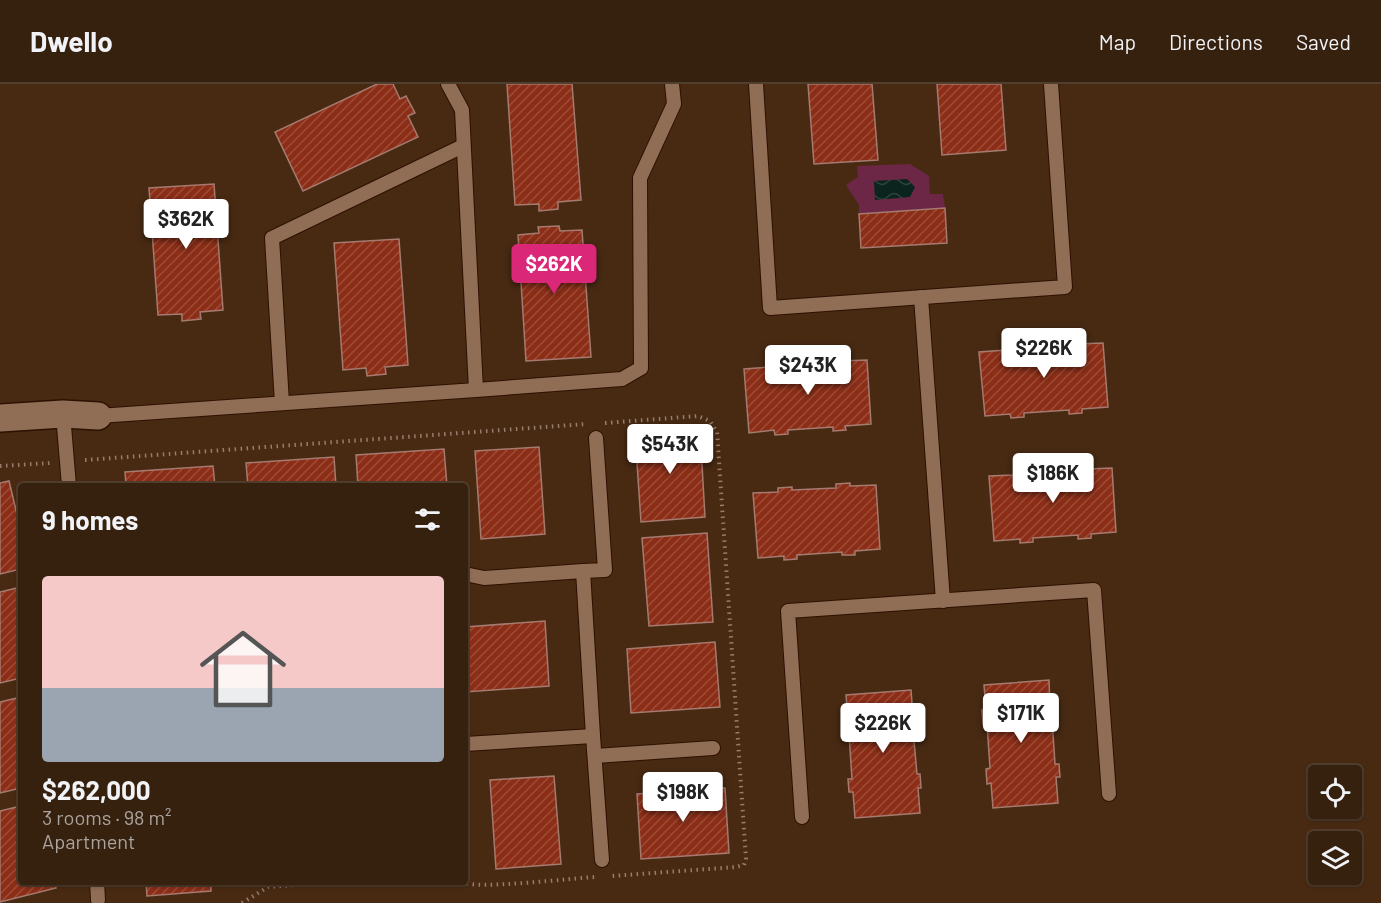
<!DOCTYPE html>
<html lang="en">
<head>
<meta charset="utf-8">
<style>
	body { margin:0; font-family:Barlow,sans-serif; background:#412d1c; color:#f1f3f6; height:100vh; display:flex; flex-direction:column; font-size:22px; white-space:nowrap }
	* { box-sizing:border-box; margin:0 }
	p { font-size:20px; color:#aaa39e }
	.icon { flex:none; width:33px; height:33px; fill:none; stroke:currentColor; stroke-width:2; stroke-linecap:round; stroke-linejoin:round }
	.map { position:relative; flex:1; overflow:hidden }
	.drawer { position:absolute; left:18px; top:399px; width:450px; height:402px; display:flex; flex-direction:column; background:#36200e; border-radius:6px; box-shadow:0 2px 4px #0004,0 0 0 2px #503e2e }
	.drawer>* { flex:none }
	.buttons { position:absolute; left:1308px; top:681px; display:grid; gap:12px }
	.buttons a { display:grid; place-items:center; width:54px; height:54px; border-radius:6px; background:#36200e; box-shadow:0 2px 4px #0004,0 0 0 2px #503e2e; font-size:30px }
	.price { position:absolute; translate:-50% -51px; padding:0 14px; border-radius:6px; background:#fff; color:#222; font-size:20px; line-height:39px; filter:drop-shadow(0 2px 3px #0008) }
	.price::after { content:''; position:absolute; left:50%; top:36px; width:18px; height:14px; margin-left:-9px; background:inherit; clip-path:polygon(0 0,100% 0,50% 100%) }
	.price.on { background:#db2777; color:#fff }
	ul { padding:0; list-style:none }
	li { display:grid; align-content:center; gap:12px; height:318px; padding:0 24px }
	li span { display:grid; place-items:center; height:186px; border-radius:6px; color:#555 }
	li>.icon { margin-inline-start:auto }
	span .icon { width:108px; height:108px; fill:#fffc; stroke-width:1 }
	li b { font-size:26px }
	h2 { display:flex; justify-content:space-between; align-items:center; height:72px; padding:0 24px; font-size:26px }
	header { display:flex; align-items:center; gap:36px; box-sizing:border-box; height:84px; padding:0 30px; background:#36200e; border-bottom:2px solid #503e2e }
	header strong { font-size:28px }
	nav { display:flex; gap:33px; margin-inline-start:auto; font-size:21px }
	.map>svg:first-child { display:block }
	.park { fill:#6c2646 }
	.water { fill:url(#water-waves) }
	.building { fill:url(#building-hatch); stroke:#a57a6f; stroke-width:1.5 }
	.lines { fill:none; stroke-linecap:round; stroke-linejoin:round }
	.lane-casing { stroke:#2d1100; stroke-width:16 }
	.street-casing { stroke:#2d1100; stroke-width:30 }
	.path { stroke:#977d6b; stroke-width:4; stroke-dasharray:1.5 4.5; stroke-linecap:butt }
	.lane { stroke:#906d55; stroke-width:14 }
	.street { stroke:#906d55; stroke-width:27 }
</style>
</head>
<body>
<header>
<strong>Dwello</strong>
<nav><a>Map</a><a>Directions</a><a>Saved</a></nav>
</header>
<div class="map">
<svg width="1381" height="819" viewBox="0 0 1381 819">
	<defs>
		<pattern id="water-waves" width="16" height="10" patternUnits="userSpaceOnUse" patternTransform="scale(1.5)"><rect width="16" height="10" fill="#0b241d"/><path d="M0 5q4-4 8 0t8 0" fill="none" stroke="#2f433c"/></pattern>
		<pattern id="building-hatch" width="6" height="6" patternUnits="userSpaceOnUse" patternTransform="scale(1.5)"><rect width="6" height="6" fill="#8c2e17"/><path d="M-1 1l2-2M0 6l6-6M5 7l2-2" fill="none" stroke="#9c4c37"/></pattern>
	</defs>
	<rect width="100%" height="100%" fill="#482a13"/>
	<path class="park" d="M910 80 929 92 930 110H943L945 124 859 130V121L846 101 858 93 857 82Z"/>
	<path class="water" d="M907 95 915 103 910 113 875 116 874 97Z"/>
	<g class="building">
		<path d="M377 0H393L400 15 406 12 415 29 408 32 418 53 303 107 275 48Z"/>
		<path d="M507 0H572L581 116 558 118V125L539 127V120L515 121Z"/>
		<path d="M808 0H872L878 76 814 80Z"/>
		<path d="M937 0H1001L1006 66 942 71Z"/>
		<path d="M214 100 223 226 200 228 201 235 182 237V230L158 231 149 104Z"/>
		<path d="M945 124 947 159 861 164 859 130Z"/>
		<path d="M559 142 560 147 582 146 591 273 526 277 518 151 539 149 538 143Z"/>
		<path d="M399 155 408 281 385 283 386 290 367 292 366 284 343 286 334 159Z"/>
		<path d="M1077 257V260L1103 259 1108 323 1082 325V329L1069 330V326L1024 329V333L1011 334 1010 330 985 332 979 268 1006 266V262L1018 261 1019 265 1063 262V258Z"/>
		<path d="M841 274V277L867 276 871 340 845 342 846 346 833 347V343L788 346V350L775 351 774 346 749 349 744 285 770 283V279L782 278 783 282 827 278V275Z"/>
		<path d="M700 345 705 433 641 438 635 350Z"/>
		<path d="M539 363 545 450 481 455 475 367Z"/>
		<path d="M444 365 447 402H358L356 371Z"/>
		<path d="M334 373 336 402H248L246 379Z"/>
		<path d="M213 382 215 402H126L125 388Z"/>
		<path d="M1086 382V385L1112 384 1116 448 1091 450V454L1078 455V451L1033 454V458L1020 459V455L994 457 989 392 1014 391V387L1028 386V389L1072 387V383Z"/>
		<path d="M9 397 21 447V485L0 490V399Z"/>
		<path d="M850 399V402L876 401 880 465 855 467V471H842V468L797 471V475L784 476V472L758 474 753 409 778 408V404L792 403V406L836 404V400Z"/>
		<path d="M707 449 713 538 649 542 642 454Z"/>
		<path d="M17 504 21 520V594L0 599V508Z"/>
		<path d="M545 537 549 602 465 608V543Z"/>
		<path d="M715 558 720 623 631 629 627 565Z"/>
		<path d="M1049 596 1050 622H1054L1055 635H1052L1055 680H1059L1060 693H1056L1058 719 993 724 991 699 987 700 986 685 990 684 987 640H983L982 626H986L984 601Z"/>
		<path d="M911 606 913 632H917L918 645 913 646 917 690H920L921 704H918L920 729 855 734 853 708H849L848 695H852L849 650 845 651 844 637 848 636 846 611Z"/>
		<path d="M21 613V704L0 709V618Z"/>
		<path d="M554 692 561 780 496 785 490 696Z"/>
		<path d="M725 704 729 769 641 775 637 710Z"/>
		<path d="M21 722V798H54L56 804 0 818V727Z"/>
		<path d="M146 798H211V807L147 812Z"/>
	</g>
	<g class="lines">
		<g class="lane-casing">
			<g id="lane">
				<path d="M448 0 462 26 476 306 622 295 641 284 640 94 674 20 672 0"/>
				<path d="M756 0 770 224 1065 203 1051 0"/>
				<path d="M921 213 943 517"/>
				<path d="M282 319 272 154 463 62"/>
				<path d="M63 330 69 402"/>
				<path d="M98 332 476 306"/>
				<path d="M583 487 605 486 596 354"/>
				<path d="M465 490 484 494 583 487 593 652 465 660"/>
				<path d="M593 652 602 776"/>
				<path d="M595 672 713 664"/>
				<path d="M802 733 788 527 1094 506 1109 710"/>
				<path d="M97 798 98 816"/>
			</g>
		</g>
		<g class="street-casing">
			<path id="street" d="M0 334 63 330 98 332"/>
		</g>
		<g class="path">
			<path d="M605 339 698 332 710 337 717 348 746 775 744 781 736 783 612 792"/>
			<path d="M85 376 586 340"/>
			<path d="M0 382 50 379"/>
			<path d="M461 798C477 806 572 794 596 793"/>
			<path d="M242 819 268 803 340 798"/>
		</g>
		<use href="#lane" class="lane"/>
		<use href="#street" class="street"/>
	</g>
</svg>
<div class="buttons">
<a><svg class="icon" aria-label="locate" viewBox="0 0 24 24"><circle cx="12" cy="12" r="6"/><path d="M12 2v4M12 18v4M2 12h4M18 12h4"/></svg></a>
<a><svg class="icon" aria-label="layers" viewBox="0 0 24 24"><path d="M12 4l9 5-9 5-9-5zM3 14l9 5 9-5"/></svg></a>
</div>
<b class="price" style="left:186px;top:166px">$362K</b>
<b class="price on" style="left:554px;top:211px">$262K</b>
<b class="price" style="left:1044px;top:295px">$226K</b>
<b class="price" style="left:808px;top:312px">$243K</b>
<b class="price" style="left:670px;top:391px">$543K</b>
<b class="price" style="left:1053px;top:420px">$186K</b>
<b class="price" style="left:1021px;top:660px">$171K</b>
<b class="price" style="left:883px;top:670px">$226K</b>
<b class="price" style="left:683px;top:739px">$198K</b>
<section class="drawer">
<h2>9 homes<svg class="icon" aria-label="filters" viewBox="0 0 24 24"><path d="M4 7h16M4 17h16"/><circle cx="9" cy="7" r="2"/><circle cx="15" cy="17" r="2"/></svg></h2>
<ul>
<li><span style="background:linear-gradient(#f6c9c9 60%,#9aa5b1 0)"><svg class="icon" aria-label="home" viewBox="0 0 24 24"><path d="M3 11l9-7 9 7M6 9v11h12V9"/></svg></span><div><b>$262,000</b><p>3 rooms · 98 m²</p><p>Apartment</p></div></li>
</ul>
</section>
</div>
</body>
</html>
